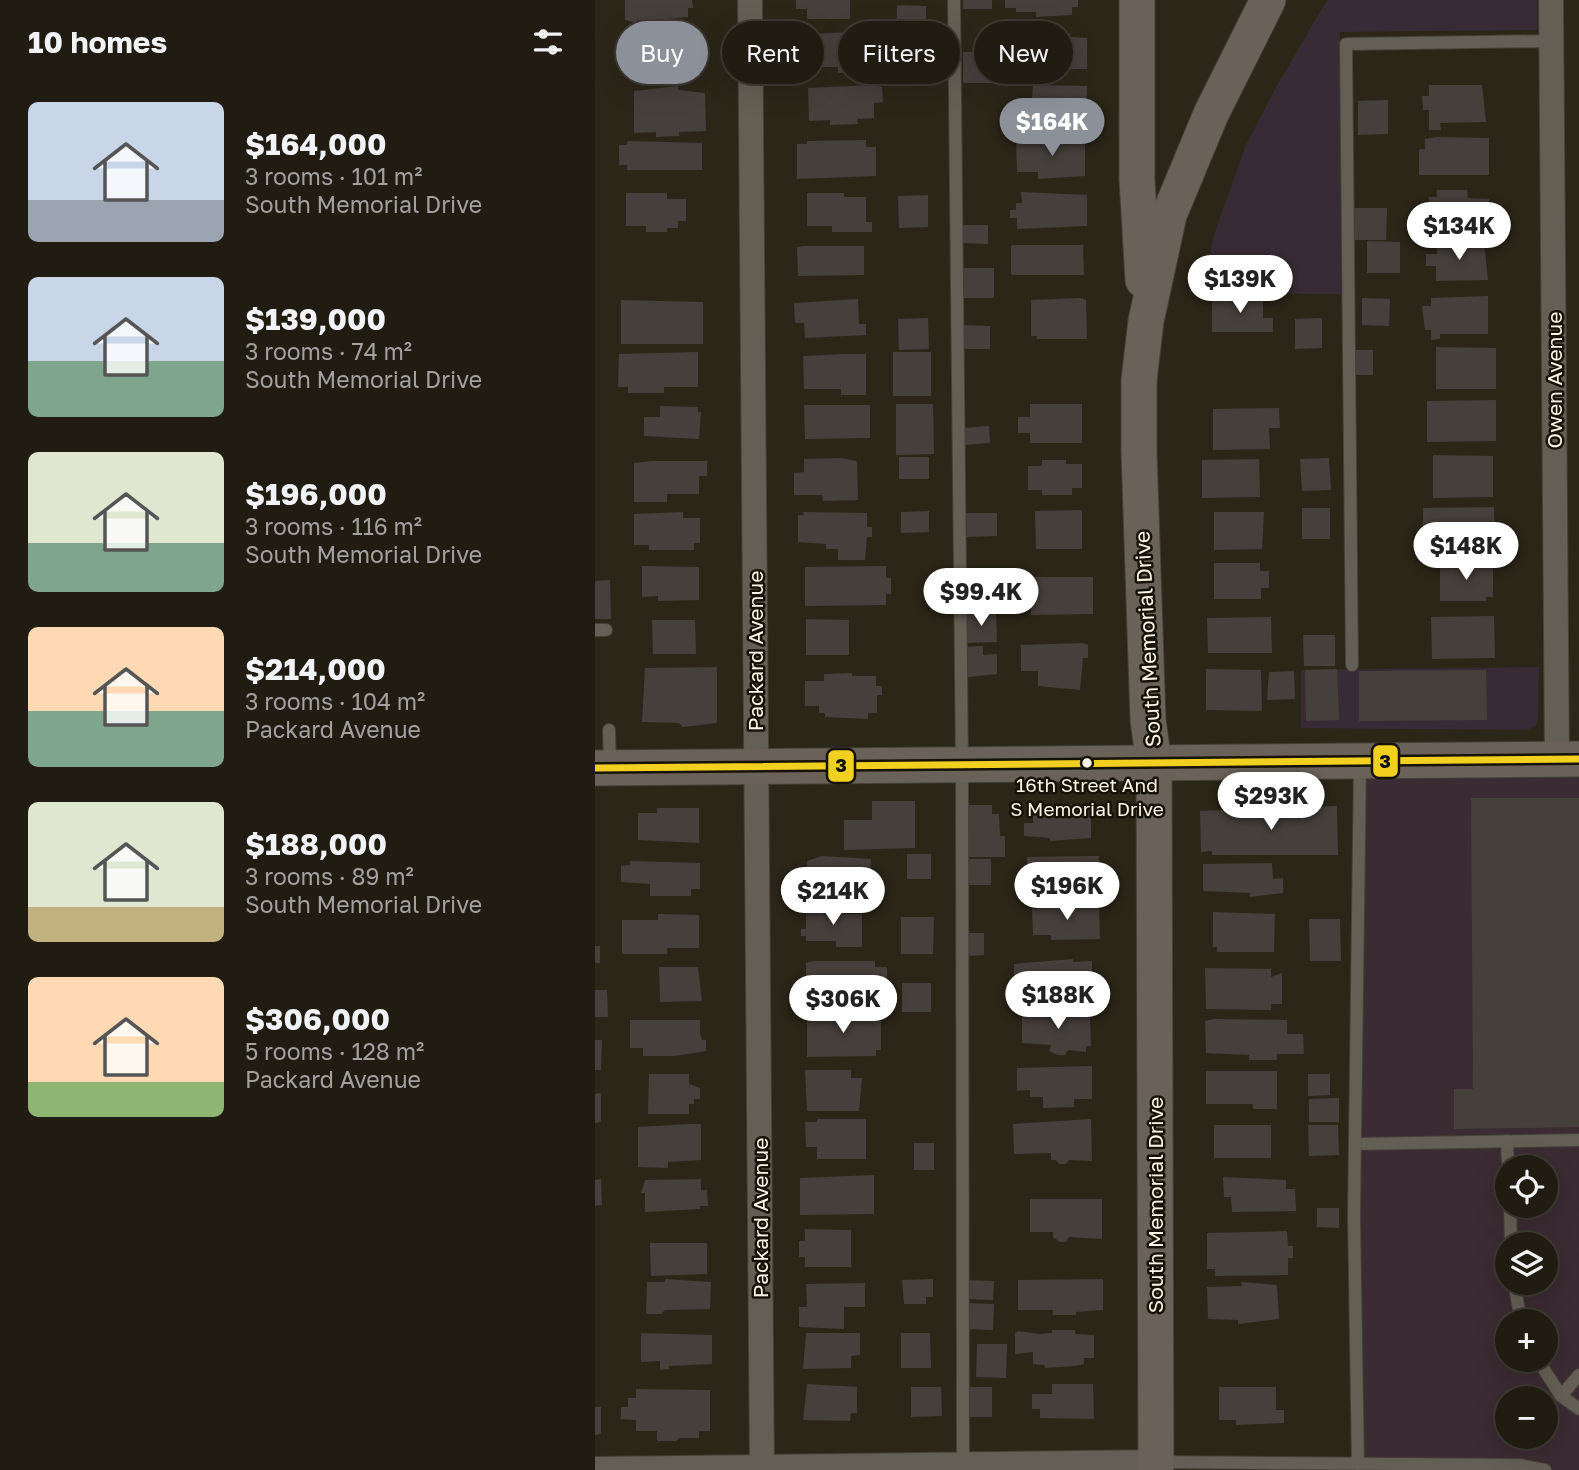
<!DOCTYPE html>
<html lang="en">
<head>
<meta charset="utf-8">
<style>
	body { margin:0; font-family:"Golos Text",sans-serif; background:#2d2920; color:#f1f3f6; height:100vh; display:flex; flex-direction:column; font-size:26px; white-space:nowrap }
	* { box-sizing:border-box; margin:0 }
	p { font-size:23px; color:#a2a19f }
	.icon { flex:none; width:38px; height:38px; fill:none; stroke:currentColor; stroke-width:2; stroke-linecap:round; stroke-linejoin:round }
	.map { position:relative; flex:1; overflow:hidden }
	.drawer { display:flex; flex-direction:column; background:#201c12; width:595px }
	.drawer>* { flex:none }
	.top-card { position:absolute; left:21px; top:21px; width:665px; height:63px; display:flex; gap:14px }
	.fabs { position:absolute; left:900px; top:1155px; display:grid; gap:14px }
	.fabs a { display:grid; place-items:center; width:63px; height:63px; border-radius:50%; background:#201c12; box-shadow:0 7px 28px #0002,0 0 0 2px #3d3a32; font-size:35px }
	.price { position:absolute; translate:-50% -60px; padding:0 16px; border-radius:24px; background:#fff; color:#222; font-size:23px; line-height:46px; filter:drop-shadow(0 2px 4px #0008) }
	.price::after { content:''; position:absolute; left:50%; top:42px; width:21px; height:16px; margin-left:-10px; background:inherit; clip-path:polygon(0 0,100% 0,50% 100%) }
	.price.on { background:#8c9099; color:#fff }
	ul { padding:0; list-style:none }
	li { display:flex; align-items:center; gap:21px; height:175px; padding:0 28px }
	li span { display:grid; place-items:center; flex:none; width:196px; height:140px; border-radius:10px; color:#555 }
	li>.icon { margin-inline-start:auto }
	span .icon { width:84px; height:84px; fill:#fffc; stroke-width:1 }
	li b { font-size:30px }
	h2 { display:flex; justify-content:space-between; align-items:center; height:84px; padding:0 28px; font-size:30px }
	.chip { padding:0 24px; border-radius:32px; background:#201c12; box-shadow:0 7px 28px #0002,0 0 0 2px #3d3a32; font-size:24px; line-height:63px }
	.chip.on { background:#8c9099; color:#fff }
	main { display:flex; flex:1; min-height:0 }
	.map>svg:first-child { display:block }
	.commercial { fill:#392b35 }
	.industrial { fill:#3b2b32; fill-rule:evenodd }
	.building { fill:#46403c }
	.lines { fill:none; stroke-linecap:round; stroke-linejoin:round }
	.lane-casing { stroke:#454036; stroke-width:14 }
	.street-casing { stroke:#454036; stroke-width:26 }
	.secondary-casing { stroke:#454036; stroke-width:37 }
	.lane { stroke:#635f54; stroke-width:12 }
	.street { stroke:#635f54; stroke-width:24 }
	.secondary { stroke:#6a6259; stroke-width:35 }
	.bus-1-casing { stroke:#171208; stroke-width:12 }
	.bus-1 { stroke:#f2d020; stroke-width:7 }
	.bus-dot { fill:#faf4e5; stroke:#171208; stroke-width:2.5 }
	.labels { text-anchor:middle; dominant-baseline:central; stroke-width:5; stroke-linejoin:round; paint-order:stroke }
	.bus-label { font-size:19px; fill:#faf4e5; stroke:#171208 }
	.street-label { font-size:21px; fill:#faf4e5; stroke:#171208 }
	.line-badge { stroke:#171208; stroke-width:2.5 }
	.pale-badge-label { font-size:19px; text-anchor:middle; font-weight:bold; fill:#111 }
</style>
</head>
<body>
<main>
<section class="drawer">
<h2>10 homes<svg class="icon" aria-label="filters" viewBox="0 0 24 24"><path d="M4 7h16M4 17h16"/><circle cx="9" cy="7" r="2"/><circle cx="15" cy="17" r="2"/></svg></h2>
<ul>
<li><span style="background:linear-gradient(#c9d6e8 70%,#9aa5b1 0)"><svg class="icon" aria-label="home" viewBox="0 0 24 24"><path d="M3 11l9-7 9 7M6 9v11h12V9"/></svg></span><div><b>$164,000</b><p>3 rooms · 101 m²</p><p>South Memorial Drive</p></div></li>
<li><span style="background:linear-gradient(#c9d6e8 60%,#7fa58c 0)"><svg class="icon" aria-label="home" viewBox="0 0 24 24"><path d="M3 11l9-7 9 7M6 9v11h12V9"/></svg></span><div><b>$139,000</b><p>3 rooms · 74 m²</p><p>South Memorial Drive</p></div></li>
<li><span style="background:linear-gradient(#dfe7d0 65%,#7fa58c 0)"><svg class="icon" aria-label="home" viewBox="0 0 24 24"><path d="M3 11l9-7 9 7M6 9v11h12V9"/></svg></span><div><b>$196,000</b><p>3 rooms · 116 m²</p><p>South Memorial Drive</p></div></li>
<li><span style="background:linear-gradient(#ffd9b3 60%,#7fa58c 0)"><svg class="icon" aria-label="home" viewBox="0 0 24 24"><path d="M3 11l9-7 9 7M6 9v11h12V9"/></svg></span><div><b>$214,000</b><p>3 rooms · 104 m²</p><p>Packard Avenue</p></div></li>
<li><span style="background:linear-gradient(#dfe7d0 75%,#c2b280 0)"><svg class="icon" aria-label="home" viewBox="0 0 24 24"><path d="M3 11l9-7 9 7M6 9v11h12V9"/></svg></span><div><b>$188,000</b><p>3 rooms · 89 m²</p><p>South Memorial Drive</p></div></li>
<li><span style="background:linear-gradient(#ffd9b3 75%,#8fb573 0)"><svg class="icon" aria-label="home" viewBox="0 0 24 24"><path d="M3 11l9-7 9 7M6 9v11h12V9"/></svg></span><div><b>$306,000</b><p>5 rooms · 128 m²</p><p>Packard Avenue</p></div></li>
</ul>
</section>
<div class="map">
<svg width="984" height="1470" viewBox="0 0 984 1470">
	<rect width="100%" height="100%" fill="#2b2618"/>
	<g class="commercial">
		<path d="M732 0H942V30L745 32 746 294 606 293 619 235 650 147 680 89Z"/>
		<path d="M944 667 943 719 941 725 932 730 706 728V670Z"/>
	</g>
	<path class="industrial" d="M984 759V1470H763L765 761ZM912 1167H950V1206H912ZM912 1244H950V1283H912ZM912 1321H950V1360H912ZM912 1398H950V1437H912Z"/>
	<g class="building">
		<path d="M30 0H97L98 8H93V17L72 19V26H54V20H42V23L30 20Z"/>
		<path d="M201 0H255V19H212V9H201Z"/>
		<rect x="368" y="0" width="29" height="9"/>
		<path d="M410 0H483V7H477V15L441 17V12H421V8H410Z"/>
		<path d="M302 5 331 6V32H302Z"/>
		<path d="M465 31V36L492 38V69H426V32Z"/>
		<path d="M98 32 99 66 70 67V73L36 75 35 41H54V33Z"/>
		<path d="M256 32V35H274V41H279L278 72 243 73V67H203V35Z"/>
		<path d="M368 52H396V72H402V83H368Z"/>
		<path d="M277 85 287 87 288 102 279 103V118L262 119 263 124 235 125V120L214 121 213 88Z"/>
		<path d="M438 85 492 86 491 125 437 124V113H428L429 98 437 99Z"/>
		<path d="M834 85H887L891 122 845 123 846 130H834V110H828L827 96H834Z"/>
		<path d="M83 86V90L110 93 111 131 84 132V136L61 137V132L39 133V91Z"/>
		<path d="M793 100V134L763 135V101Z"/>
		<path d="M443 137 490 141V176L443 179V172H422L421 141H443Z"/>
		<path d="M841 137 894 138V175H824V149H830V139Z"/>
		<path d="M271 140V147H281V176L202 179V144H212V141Z"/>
		<path d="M32 141 107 143V170H32V165H24V145H32Z"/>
		<path d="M842 190H872L873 198 894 199V228L858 230 844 228V222H835L834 197H842Z"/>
		<path d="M426 192 492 195V226L422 229V218H415V210H421V203H427Z"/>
		<path d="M31 193H72V199H91V221H83V228H72V232H51V226H31Z"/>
		<path d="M212 193H249V197H271V222H277V232H237V226H212Z"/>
		<path d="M333 195V227L304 228 303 196Z"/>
		<path d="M759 208H792L791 240H758Z"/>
		<path d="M366 225H393V244L366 243Z"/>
		<path d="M772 241 805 242V273H772Z"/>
		<path d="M889 242 893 280 841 281V266H831V254H842V243Z"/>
		<path d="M416 245H488L489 275H416Z"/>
		<path d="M209 246H269V275L203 276 202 247Z"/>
		<rect x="368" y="268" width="31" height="30"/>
		<path d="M617 296H668V318H678V332H617Z"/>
		<path d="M893 296V334H845V339L836 340V330H830L827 306H836V298Z"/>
		<path d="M485 298 491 300 492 339H442V336H436V300Z"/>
		<path d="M767 298 795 299 794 326 767 325Z"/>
		<path d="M263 299 264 324H271V335L210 338 209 323H200L199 303Z"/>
		<path d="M26 300 108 302V344H26Z"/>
		<path d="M333 318 334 349 304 350 303 319Z"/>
		<path d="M727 318V348L700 349V319Z"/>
		<path d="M365 325 395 326V349H365Z"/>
		<path d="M841 347 901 348V389H841Z"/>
		<rect x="759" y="350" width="19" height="25"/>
		<path d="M103 352V387H69V393H33V387H23L24 354Z"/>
		<rect x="298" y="352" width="38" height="44"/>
		<path d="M249 354H271V395H246V389H209L208 356Z"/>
		<path d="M901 400V441L832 442V401Z"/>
		<path d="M301 404H338L339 454 301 455Z"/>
		<path d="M435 404H487V443H435V433H423V417H435Z"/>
		<path d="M209 405H275V438L210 439Z"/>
		<path d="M65 406 103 407V412H106L104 439 49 436V417H65Z"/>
		<path d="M684 408 685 428H674L675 449 618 450V409Z"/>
		<path d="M394 426 395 443 369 445 368 428Z"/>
		<path d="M838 455 898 456V497L838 498Z"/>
		<rect x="304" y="457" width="30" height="22"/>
		<path d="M245 458 262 461 263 500 228 501 227 495H199V473L209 472V459Z"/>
		<path d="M734 458 736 490 707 491 705 459Z"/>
		<path d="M664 459 665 497 607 498V460Z"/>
		<path d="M447 460H471V464H487V488H477V495H447V490H433V466H447Z"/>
		<path d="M57 461H112V476H104V494H72V502H39V463Z"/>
		<path d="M899 507 900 546 868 549 836 547V551H828V508Z"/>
		<rect x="707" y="508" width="28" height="31"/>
		<path d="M487 510V549H441L440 511Z"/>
		<path d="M334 511V532L306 533V512Z"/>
		<path d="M88 512V518H105V543H99V550H54V545H39V514Z"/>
		<path d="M208 512 272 513V527H277V537H272L270 560H243V549H231V544L203 542V515H209Z"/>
		<path d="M619 512H669L667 549 619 550Z"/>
		<path d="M371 513H402V536L372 537Z"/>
		<path d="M845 562 898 566V597H891V601H845Z"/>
		<path d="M619 563H665V571H674V588H666V599H619Z"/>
		<path d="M47 566 104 567V600L63 601V596L47 597Z"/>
		<path d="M291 566V578H296V594H291V605L210 606V567Z"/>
		<path d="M436 577H498V614L436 615Z"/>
		<path d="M15 580 16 619H0V581Z"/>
		<path d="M401 612 402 642 371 643 370 613Z"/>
		<path d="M899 616 900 658 837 659 836 617Z"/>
		<path d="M676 617 677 653H613L612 618Z"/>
		<path d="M211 619 254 620V655H211Z"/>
		<path d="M57 620H100L101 654H58Z"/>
		<path d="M708 635H740V666H709Z"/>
		<path d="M488 643 493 645V658H488L485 690 443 686V671H426V645Z"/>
		<path d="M388 646V655L402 654V674L366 678V647Z"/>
		<path d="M122 667V723L88 727 84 723 47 722 50 668Z"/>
		<path d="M611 669 666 670 667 711 611 710Z"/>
		<path d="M742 669 744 720 711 721 710 670Z"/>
		<path d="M891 670 892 720 764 721V671Z"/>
		<path d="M699 671 700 699 672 700 674 672Z"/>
		<path d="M257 673V676H281V686H287V695H282V713H273V719L230 717V713H224V706H210V681H229V674Z"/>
		<path d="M876 798H984V1127L859 1129V1089H878Z"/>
		<path d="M277 801H320V848L249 850V820H277Z"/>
		<path d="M454 804H477V810H496V838L455 841V838L429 836V823H438V810H455Z"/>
		<path d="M367 805H397V814H404L405 836H410V857H368Z"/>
		<path d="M742 806 743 855H617V851L606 852 605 811Z"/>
		<path d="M62 808H104V843L43 840V813H62Z"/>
		<rect x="312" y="854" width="24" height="25"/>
		<path d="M227 856 276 859 274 904H248V896L212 895V861Z"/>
		<path d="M494 856H504L505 887 450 890V884H433L432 857Z"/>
		<rect x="370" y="859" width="26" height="26"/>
		<path d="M35 861 105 863V889H96V896H55V884L26 882V866L35 865Z"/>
		<path d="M677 863 678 879 688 878V893L655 897V893L608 891V864Z"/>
		<path d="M470 905 504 906 505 939 456 940V935H438L437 909Z"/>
		<path d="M211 907H249V914H267V947H241V941H211V936H206V929H211Z"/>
		<path d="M618 912 680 914 679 952H622V947H618Z"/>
		<path d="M63 914 104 915V948H72V954H27V920H63Z"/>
		<path d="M306 917H339L338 954H306Z"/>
		<path d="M714 919H745L746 961H715Z"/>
		<path d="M370 933H389V955L370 956Z"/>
		<rect x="0" y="946" width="5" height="17"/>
		<path d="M478 959V962L497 961V987H486V995H474L469 1001H463L457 995H443V989H432L431 979 419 980V964Z"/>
		<path d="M219 961H280V967H292V980H281V999H252V992L211 991V963Z"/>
		<path d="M64 967H103L107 1001 65 1002Z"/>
		<path d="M610 968 676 969V977L687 973V1004H676V1010L611 1009Z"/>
		<rect x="307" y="983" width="29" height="29"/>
		<path d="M0 990H12L13 1017H0Z"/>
		<path d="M221 1013H280V1021H286V1050H281V1056L212 1057V1017H221Z"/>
		<path d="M455 1013H495L496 1046H491V1052L473 1050 470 1055H463L454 1051 456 1045 427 1043V1015Z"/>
		<path d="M619 1019 692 1020V1034H708L709 1054H682V1060H654V1055L611 1053 610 1021Z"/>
		<path d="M35 1020H105V1034L107 1040H111V1051L80 1056H48V1048H35Z"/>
		<path d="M0 1040H7L6 1070H0Z"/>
		<path d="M497 1066V1099H479V1107L448 1108V1097H435V1090L422 1091V1068Z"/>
		<path d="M210 1070H256V1078H267L264 1111H212Z"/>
		<path d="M611 1071H682V1109H658V1104H611Z"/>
		<path d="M54 1074H94V1084L105 1088V1099H99V1104H94V1114H53Z"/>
		<path d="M713 1074H735V1095L713 1096Z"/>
		<path d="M6 1093V1122L0 1123V1094Z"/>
		<path d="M744 1098V1122H714V1099Z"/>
		<path d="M222 1119H271V1159H222V1147H211L210 1122H222Z"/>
		<path d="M496 1119 497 1161 474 1160 471 1164H464L461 1160H456V1153L419 1154 418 1124Z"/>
		<path d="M95 1124H106V1160L73 1162V1168L43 1167V1127Z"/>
		<rect x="619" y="1125" width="57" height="33"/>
		<path d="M713 1125H743L744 1155 714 1156Z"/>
		<rect x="319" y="1143" width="20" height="27"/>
		<path d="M279 1175V1214L205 1215V1178Z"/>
		<path d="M628 1177 691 1180V1189H700L701 1211 637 1212 636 1197H629Z"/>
		<path d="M6 1179 7 1205 0 1206V1180Z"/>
		<path d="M106 1179V1190H112L113 1206H105V1209L50 1212V1193H46L50 1180Z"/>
		<path d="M435 1199H507V1239L474 1237 471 1242H465L458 1237V1232H435Z"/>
		<path d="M722 1208H744V1228L722 1227Z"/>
		<path d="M210 1229 256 1230V1267H210V1257H204V1241H210Z"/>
		<path d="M692 1231 693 1246H698V1258H693V1275L620 1276V1269H612V1233Z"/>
		<path d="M55 1243H112V1274L56 1276Z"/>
		<path d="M70 1279 116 1282 115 1309 70 1310 66 1314H51L52 1282H70Z"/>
		<path d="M338 1279V1297H331V1304H309L307 1280Z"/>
		<path d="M508 1279V1310L481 1312V1315H458V1310H423V1280Z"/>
		<path d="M370 1280 399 1281 398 1300 369 1299Z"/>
		<path d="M646 1282 682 1285 684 1319 643 1324V1320L613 1319 612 1287 647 1286Z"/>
		<path d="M270 1283V1307H249V1329L204 1327V1307H212L211 1284Z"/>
		<path d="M370 1303 399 1304 398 1330 369 1329Z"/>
		<path d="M457 1330H480V1334L499 1335V1358H489V1364L480 1366 450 1368V1365L438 1364V1352L420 1354V1333L423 1331 445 1334 457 1333Z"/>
		<path d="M46 1333 117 1335V1364L74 1366V1369L65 1370V1361L46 1362Z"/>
		<path d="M211 1333H265V1355L256 1356V1368L208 1369Z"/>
		<path d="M306 1333H335L336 1368H306Z"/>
		<path d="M382 1344H412L411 1378 381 1377Z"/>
		<path d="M212 1384 262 1387V1413H256L255 1421 208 1420Z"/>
		<path d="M457 1384H498L499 1419 445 1418V1409H437V1394H457Z"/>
		<path d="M316 1387H346L347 1416 316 1417Z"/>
		<rect x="370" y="1387" width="27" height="30"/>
		<path d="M624 1387H681V1410H689V1423L641 1425V1420H624Z"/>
		<path d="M41 1389 115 1390V1431H104V1438H84L81 1441H62V1431H41V1420L26 1419V1407H33V1398H41Z"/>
		<path d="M0 1407H6V1434L0 1435Z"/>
	</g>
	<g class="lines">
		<g class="lane-casing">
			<g id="lane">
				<path d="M359 0 367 765 368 1464"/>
				<path d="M0 630H11"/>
				<path d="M757 665 751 44 956 41"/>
				<path d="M14 730 15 767"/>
				<path d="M912 1141 913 1167"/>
				<path d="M760 1144 984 1140"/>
				<path d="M915 1206 916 1244"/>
				<path d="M919 1283 926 1321"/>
				<path d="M943 1360 966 1396 984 1409"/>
				<path d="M966 1396 984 1375"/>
				<path d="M562 1462 925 1465 950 1470"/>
				<path d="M763 1464 759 1216 765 764"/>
			</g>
		</g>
		<g class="street-casing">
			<g id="street">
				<path d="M155 0 167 1470"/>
				<path d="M956 0 962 760"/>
				<path d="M0 1469 561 1462"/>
			</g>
		</g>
		<g class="secondary-casing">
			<g id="secondary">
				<path d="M542 0V180L548 280"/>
				<path d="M0 768 984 759"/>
				<path d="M561 1470 559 763 553 720 544 452V380L551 321 574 215 616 114 673 0"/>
			</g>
		</g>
		<use href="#lane" class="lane"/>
		<use href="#street" class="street"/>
		<use href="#secondary" class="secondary"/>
		<g class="bus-1-casing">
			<path id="bus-1" d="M0 768 984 759"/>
		</g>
		<use href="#bus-1" class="bus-1"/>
	</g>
	<circle class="bus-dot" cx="492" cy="763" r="6"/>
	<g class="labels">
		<g class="bus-label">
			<text x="492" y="784">16th Street And<tspan x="492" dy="24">S Memorial Drive</tspan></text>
		</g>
		<g class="street-label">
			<text transform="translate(959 380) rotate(-90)">Owen Avenue</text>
			<text transform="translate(552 639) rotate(-93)">South Memorial Drive</text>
			<text transform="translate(160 651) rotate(-90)">Packard Avenue</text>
			<text transform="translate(560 1205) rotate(-90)">South Memorial Drive</text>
			<text transform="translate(165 1218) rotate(-90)">Packard Avenue</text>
		</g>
	</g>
	<g class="line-badge">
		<rect x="777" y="744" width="27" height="34" rx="7" fill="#f2d020"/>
		<rect x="232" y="749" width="28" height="34" rx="7" fill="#f2d020"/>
	</g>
	<g class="pale-badge-label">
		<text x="790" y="768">3</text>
		<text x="246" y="772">3</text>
	</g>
</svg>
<div class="fabs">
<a><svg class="icon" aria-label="locate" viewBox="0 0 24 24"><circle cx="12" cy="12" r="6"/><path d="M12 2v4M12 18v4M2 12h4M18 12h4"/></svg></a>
<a><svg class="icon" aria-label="layers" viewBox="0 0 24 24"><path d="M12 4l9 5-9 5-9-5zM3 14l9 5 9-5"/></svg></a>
<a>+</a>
<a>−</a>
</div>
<b class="price on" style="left:457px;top:158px">$164K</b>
<b class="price" style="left:864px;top:262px">$134K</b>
<b class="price" style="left:645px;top:315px">$139K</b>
<b class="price" style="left:871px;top:582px">$148K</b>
<b class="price" style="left:386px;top:628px">$99.4K</b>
<b class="price" style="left:676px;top:832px">$293K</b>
<b class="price" style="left:472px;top:922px">$196K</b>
<b class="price" style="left:238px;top:927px">$214K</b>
<b class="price" style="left:463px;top:1031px">$188K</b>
<b class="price" style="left:248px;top:1035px">$306K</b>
<div class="top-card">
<a class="chip on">Buy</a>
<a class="chip">Rent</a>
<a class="chip">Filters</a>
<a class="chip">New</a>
</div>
</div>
</main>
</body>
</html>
